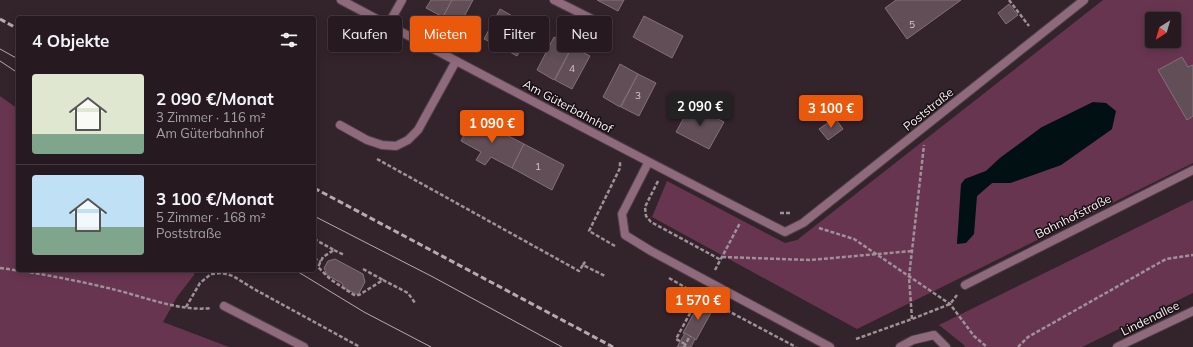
<!DOCTYPE html>
<html lang="de">
<head>
<meta charset="utf-8">
<style>
	body { margin:0; font-family:Mulish,sans-serif; background:#32272d; color:#f1f3f6; height:100vh; display:flex; flex-direction:column; font-size:15px; white-space:nowrap }
	* { box-sizing:border-box; margin:0 }
	p { font-size:13px; color:#a4a1a5 }
	.icon { flex:none; width:22px; height:22px; fill:none; stroke:currentColor; stroke-width:2; stroke-linecap:round; stroke-linejoin:round }
	.map { position:relative; flex:1; overflow:hidden }
	.side { position:absolute; left:16px; top:16px; width:300px; height:256px; display:flex; flex-direction:column; background:#261a20; border-radius:4px; box-shadow:0 2px 10px #0003,0 0 0 1px #42383e }
	.side>* { flex:none }
	.hud { position:absolute; left:328px; top:16px; width:380px; height:36px; display:flex; gap:8px }
	.needle { width:26px; rotate:217deg }
	.controls { position:absolute; left:1145px; top:12px; display:grid; gap:8px }
	.controls a { display:grid; place-items:center; width:36px; height:36px; border-radius:4px; background:#261a20; box-shadow:0 2px 10px #0003,0 0 0 1px #42383e; font-size:20px }
	.price { position:absolute; translate:-50% -34px; padding:0 9px; border-radius:4px; background:#ea580c; color:#fff; font-size:13px; line-height:26px; filter:drop-shadow(0 1px 2px #0008) }
	.price::after { content:''; position:absolute; left:50%; top:24px; width:12px; height:9px; margin-left:-6px; background:inherit; clip-path:polygon(0 0,100% 0,50% 100%) }
	.price.current { background:#222; color:#fff }
	ul { padding:0; list-style:none }
	li { display:flex; align-items:center; gap:12px; height:100px; padding:0 16px }
	li+li { border-top:1px solid #42383e }
	li span { display:grid; place-items:center; flex:none; width:112px; height:80px; border-radius:4px; color:#555 }
	li>.icon { margin-inline-start:auto }
	span .icon { width:48px; height:48px; fill:#fffc; stroke-width:1 }
	li b { font-size:17px }
	h2 { display:flex; justify-content:space-between; align-items:center; height:48px; padding:0 16px; font-size:17px }
	.tag { padding:0 14px; border-radius:4px; background:#261a20; box-shadow:0 2px 10px #0003,0 0 0 1px #42383e; font-size:14px; line-height:36px }
	.tag.current { background:#ea580c; color:#fff }
	.map>svg:first-child { display:block }
	.green { fill:#683550; fill-rule:evenodd }
	.water { fill:#011012 }
	.building { fill:#614e57; stroke:#847079 }
	.lines { fill:none; stroke-linecap:round; stroke-linejoin:round }
	.service-casing { stroke:#4f4047; stroke-width:10 }
	.minor-casing { stroke:#4f4047; stroke-width:10 }
	.tertiary-casing { stroke:#4f4047; stroke-width:10 }
	.path { stroke:#9e9197; stroke-width:2.5; stroke-dasharray:4 2; stroke-linecap:butt }
	.service { stroke:#8f697c; stroke-width:8 }
	.minor { stroke:#8f697c; stroke-width:8 }
	.tertiary { stroke:#8f697c; stroke-width:8 }
	.tram { stroke:#b7a9af; stroke-width:1 }
	.rail { stroke:#b7a9af; stroke-width:3; stroke-dasharray:6 3; stroke-linecap:butt }
	.labels { text-anchor:middle; dominant-baseline:central; stroke-width:3; stroke-linejoin:round; paint-order:stroke }
	.number-label { font-size:10px; fill:#d5c8ce }
	.street-label { font-size:12px; fill:#fcf0f5; stroke:#160f12 }
</style>
</head>
<body>
<div class="map">
<svg width="1193" height="347" viewBox="0 0 1193 347">
	<rect width="100%" height="100%" fill="#33232b"/>
	<g class="green">
		<path d="M1103 0H1193V163L857 329 652 217 667 181 785 243 797 240ZM1152 19H1174V41H1152ZM1042 127 1112 129 1061 165 1010 183H992L977 196 957 244 965 179 986 171 1000 158Z"/>
		<path d="M0 96 18 109V270H194V275L177 297 163 322 229 347H0Z"/>
		<path d="M1193 200V293L1082 347H965L964 345 939 325Z"/>
	</g>
	<path class="water" d="M1093 102 1106 103 1116 111 1112 129 1061 165 1010 183H992L977 196 974 234 966 243 957 244 961 184 965 179 986 171 1000 158 1042 127Z"/>
	<g class="building">
		<path d="M431 0H452L443 17 426 8Z"/>
		<path d="M452 0H473L459 26 443 17Z"/>
		<path d="M597 0H624L618 11Z"/>
		<path d="M896 0H961L907 39 885 8Z"/>
		<path d="M1009 4 1018 15 1006 24 998 13Z"/>
		<path d="M500 9 516 18 501 47 484 39Z"/>
		<path d="M644 16 683 36 672 58 633 37Z"/>
		<path d="M516 18 532 26 517 56 501 47Z"/>
		<path d="M554 37 572 47 554 80 537 70Z"/>
		<path d="M572 47 590 56 572 89 555 80Z"/>
		<path d="M1182 57 1188 67 1193 65V116L1187 120 1158 70Z"/>
		<path d="M620 64 638 74 620 107 603 97Z"/>
		<path d="M638 74 656 83 639 116 621 107Z"/>
		<path d="M691 105 724 122 709 149 676 132Z"/>
		<path d="M473 117 524 144 512 168 491 157 485 165 476 160 481 152 461 141Z"/>
		<path d="M835 118 843 129 828 140 819 129Z"/>
		<path d="M524 144 564 165 552 190 512 168Z"/>
		<path d="M335 259 363 274 365 282 358 295 342 287 343 284 327 275 324 268 328 261Z"/>
		<path d="M700 302 713 309 696 340 683 333Z"/>
		<path d="M685 333 695 339 691 347H677Z"/>
	</g>
	<g class="lines">
		<g class="service-casing">
			<g id="service">
				<path d="M554 0 592 19 601 26"/>
				<path d="M340 125 367 140 382 145 396 146 408 140 418 130 456 61"/>
				<path d="M648 163 622 214 625 235 651 251 830 347"/>
				<path d="M224 306 304 347"/>
				<path d="M900 347 913 340 934 335 946 347"/>
			</g>
		</g>
		<g class="minor-casing">
			<g id="minor">
				<path d="M341 0C488 78 636 156 785 232L803 223 1084 0"/>
				<path d="M388 25 402 0"/>
				<path d="M965 285 1193 170"/>
			</g>
		</g>
		<g class="tertiary-casing">
			<path id="tertiary" d="M1117 347 1193 311"/>
		</g>
		<g class="path">
			<path d="M1009 0 1029 26"/>
			<path d="M377 159 579 271 583 265 605 276"/>
			<path d="M658 181 645 207 646 216 651 222 721 260"/>
			<path d="M780 213H791"/>
			<path d="M819 228 854 239 950 304 974 336 987 347"/>
			<path d="M314 239 334 250 323 257 318 267 330 279 354 295H359L383 280 408 293 415 303"/>
			<path d="M615 246 589 231 620 168V162"/>
			<path d="M334 250 344 255"/>
			<path d="M722 257 810 260 912 251"/>
			<path d="M314 258 321 262"/>
			<path d="M583 265 586 260"/>
			<path d="M0 268C38 273 75 280 112 289 142 296 180 312 211 308"/>
			<path d="M363 269 383 280"/>
			<path d="M715 270 740 223"/>
			<path d="M669 278 700 296 796 347"/>
			<path d="M186 307 200 283 211 274 222 273 233 276 254 289 360 347"/>
			<path d="M912 319 909 277 924 145"/>
			<path d="M856 339 912 319 950 304 957 295"/>
			<path d="M685 344 676 339 700 295"/>
			<path d="M684 347 690 336"/>
			<path d="M1018 347 1028 337 1166 259 1193 255"/>
		</g>
		<use href="#service" class="service"/>
		<use href="#minor" class="minor"/>
		<use href="#tertiary" class="tertiary"/>
		<g class="tram">
			<path d="M0 49 18 59"/>
			<path d="M0 61 18 73"/>
			<path d="M314 216 433 277 562 347"/>
			<path d="M295 270 364 312 431 347"/>
		</g>
		<g class="rail">
			<path d="M0 19 18 29"/>
			<path d="M314 188 613 347"/>
		</g>
	</g>
	<g class="labels">
		<g class="number-label">
			<text x="912" y="24">5</text>
			<text x="572" y="68">4</text>
			<text x="638" y="95">3</text>
			<text x="538" y="166">1</text>
		</g>
		<g class="street-label">
			<text transform="translate(568 106) rotate(28)">Am Güterbahnhof</text>
			<text transform="translate(928 109) rotate(-39)">Poststraße</text>
			<text transform="translate(1073 216) rotate(-27)">Bahnhofstraße</text>
			<text transform="translate(1150 318) rotate(-26)">Lindenallee</text>
		</g>
	</g>
</svg>
<div class="controls">
<a><svg class="needle" viewBox="-14 -14 28 28"><path d="M0-13l5 13h-10z" fill="#e53935"/><path d="M0 13l5-13h-10z" fill="#a4a1a5"/></svg></a>
</div>
<b class="price current" style="left:700px;top:127px">2 090 €</b>
<b class="price" style="left:831px;top:129px">3 100 €</b>
<b class="price" style="left:492px;top:144px">1 090 €</b>
<b class="price" style="left:698px;top:321px">1 570 €</b>
<div class="hud">
<a class="tag">Kaufen</a>
<a class="tag current">Mieten</a>
<a class="tag">Filter</a>
<a class="tag">Neu</a>
</div>
<section class="side">
<h2>4 Objekte<svg class="icon" aria-label="filters" viewBox="0 0 24 24"><path d="M4 7h16M4 17h16"/><circle cx="9" cy="7" r="2"/><circle cx="15" cy="17" r="2"/></svg></h2>
<ul>
<li><span style="background:linear-gradient(#dfe7d0 75%,#7fa58c 0)"><svg class="icon" aria-label="home" viewBox="0 0 24 24"><path d="M3 11l9-7 9 7M6 9v11h12V9"/></svg></span><div><b>2 090 €/Monat</b><p>3 Zimmer · 116 m²</p><p>Am Güterbahnhof</p></div></li>
<li><span style="background:linear-gradient(#bfe0f5 65%,#7fa58c 0)"><svg class="icon" aria-label="home" viewBox="0 0 24 24"><path d="M3 11l9-7 9 7M6 9v11h12V9"/></svg></span><div><b>3 100 €/Monat</b><p>5 Zimmer · 168 m²</p><p>Poststraße</p></div></li>
</ul>
</section>
</div>
</body>
</html>
